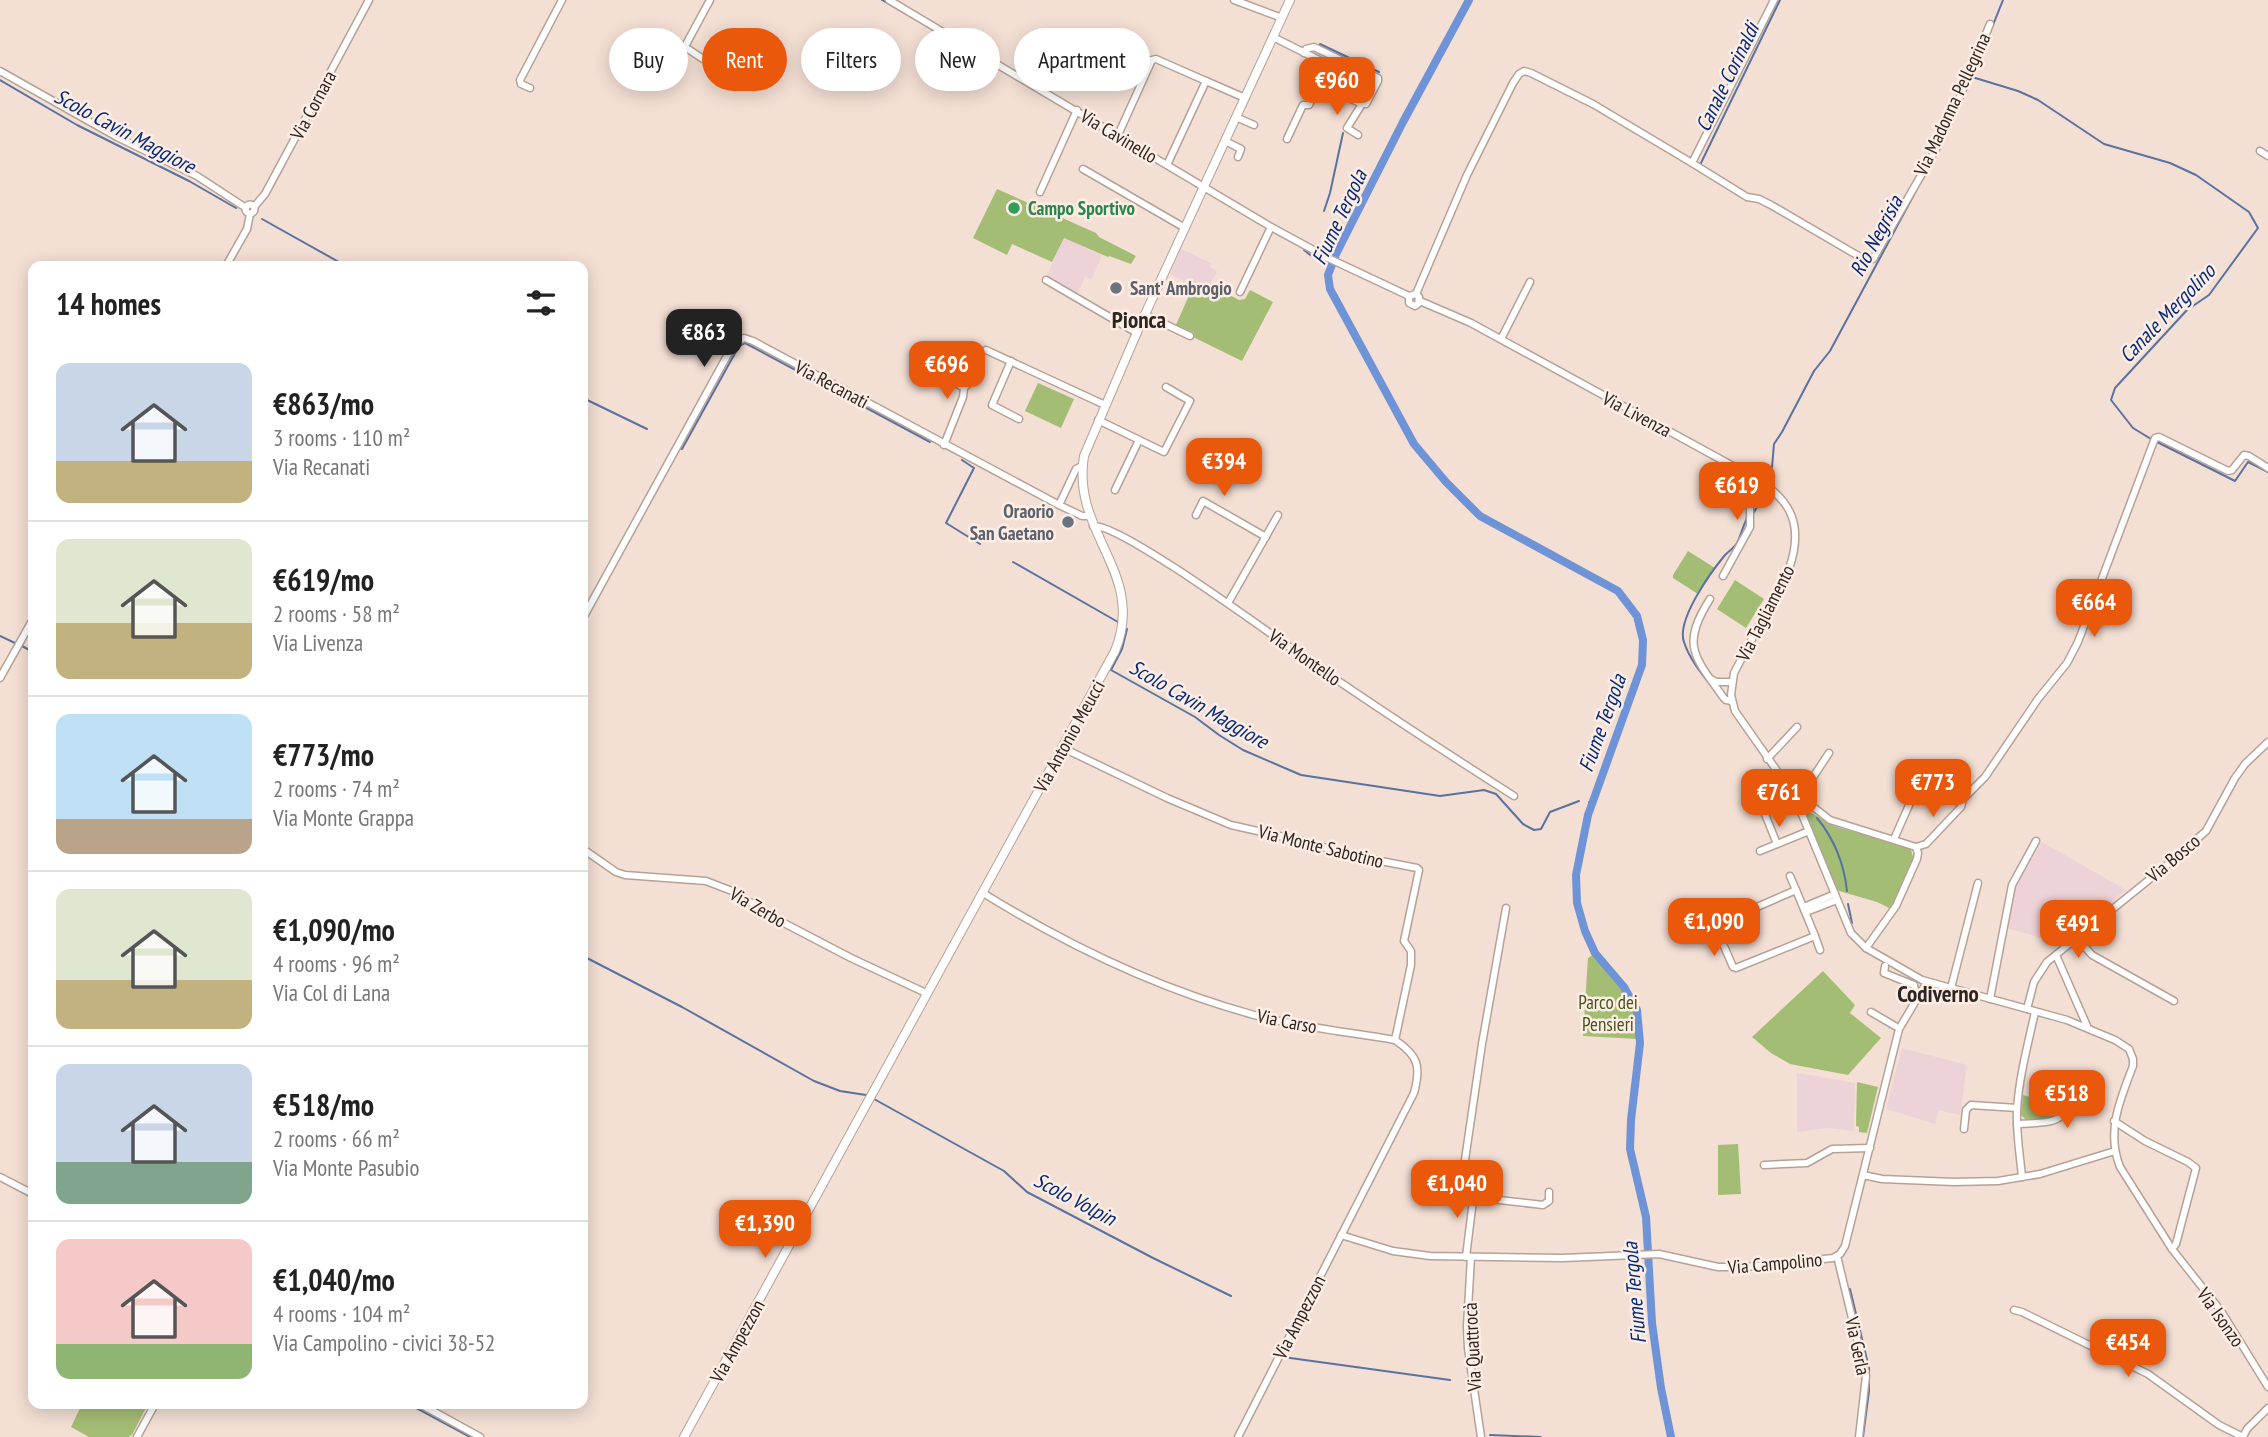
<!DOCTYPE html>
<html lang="en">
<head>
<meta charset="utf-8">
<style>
	body { margin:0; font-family:"PT Sans Narrow",sans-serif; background:#f6f6f6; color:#222; height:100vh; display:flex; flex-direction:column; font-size:26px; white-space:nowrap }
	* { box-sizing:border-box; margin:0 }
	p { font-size:23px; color:#767676 }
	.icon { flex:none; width:38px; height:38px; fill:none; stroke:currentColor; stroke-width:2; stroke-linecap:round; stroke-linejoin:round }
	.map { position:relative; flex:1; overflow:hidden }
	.drawer { position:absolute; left:28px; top:261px; width:560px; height:1148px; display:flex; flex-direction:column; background:#fff; border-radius:14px; box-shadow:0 4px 18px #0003 }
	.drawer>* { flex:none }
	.hud { position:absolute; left:609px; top:28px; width:665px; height:63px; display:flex; gap:14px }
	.price { position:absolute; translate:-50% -60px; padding:0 16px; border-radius:14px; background:#ea580c; color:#fff; font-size:23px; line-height:46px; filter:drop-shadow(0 2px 4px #0008) }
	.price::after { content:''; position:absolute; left:50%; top:42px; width:21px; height:16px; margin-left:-10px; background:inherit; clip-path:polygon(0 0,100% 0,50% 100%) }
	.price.on { background:#222; color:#fff }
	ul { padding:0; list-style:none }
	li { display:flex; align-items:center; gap:21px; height:175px; padding:0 28px }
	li+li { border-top:2px solid #e0e0e0 }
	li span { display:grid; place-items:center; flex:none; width:196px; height:140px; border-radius:14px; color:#555 }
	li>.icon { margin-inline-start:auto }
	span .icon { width:84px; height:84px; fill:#fffc; stroke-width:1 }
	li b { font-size:30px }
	h2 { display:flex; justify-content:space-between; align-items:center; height:84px; padding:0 28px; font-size:30px }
	.tag { padding:0 24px; border-radius:32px; background:#fff; box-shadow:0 4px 18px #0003; font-size:24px; line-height:63px }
	.tag.on { background:#ea580c; color:#fff }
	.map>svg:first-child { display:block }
	.industrial { fill:#edd2d7 }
	.education { fill:#edd2d8 }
	.green { fill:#a4bd75 }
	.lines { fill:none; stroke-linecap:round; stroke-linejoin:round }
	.stream { stroke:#5a72a0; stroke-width:2 }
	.river { stroke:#6e93d7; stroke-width:8 }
	.minor-casing { stroke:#b5a297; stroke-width:9 }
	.major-casing { stroke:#b5a297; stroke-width:10 }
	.minor { stroke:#fff; stroke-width:6 }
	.major { stroke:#fff; stroke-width:8 }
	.leisure-dot { fill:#2e9e5b; stroke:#feede4; stroke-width:2.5 }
	.worship-dot { fill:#6b7280; stroke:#feede4; stroke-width:2.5 }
	.labels { text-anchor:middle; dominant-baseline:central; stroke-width:5; stroke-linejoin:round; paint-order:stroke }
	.street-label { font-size:19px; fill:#2c2520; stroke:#feede4 }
	.leisure-label { font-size:19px; font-weight:bold; fill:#27864d; stroke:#feede4; text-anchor:start }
	.worship-label { font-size:19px; font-weight:bold; fill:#5b616d; stroke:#feede4; text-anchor:start }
	.park-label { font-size:19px; fill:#44561d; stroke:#feede4 }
	.water-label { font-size:21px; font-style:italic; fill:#022a78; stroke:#feede4 }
	.quarter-label { font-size:23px; font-weight:bold; fill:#2c2520; stroke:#feede4 }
</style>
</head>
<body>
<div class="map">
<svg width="2268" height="1437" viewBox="0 0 2268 1437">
	<rect width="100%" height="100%" fill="#f4dfd4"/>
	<path class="industrial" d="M2042 842 2126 890 2073 932 2067 927 2050 922 2045 939 2007 928 2015 885Z"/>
	<g class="education">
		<path d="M1064 238 1102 255 1092 279 1085 277 1077 294 1046 277Z"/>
		<path d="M1181 249 1211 263 1210 267 1217 271 1206 292 1170 274Z"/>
		<path d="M1902 1048 1967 1065 1960 1115 1939 1110 1935 1124 1886 1109Z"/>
		<path d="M1797 1073 1855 1083 1854 1131 1828 1128 1797 1132Z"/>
	</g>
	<g class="green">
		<path d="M997 189 1096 233 1099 237 1136 256 1131 264 1109 256 1108 257 1064 238 1052 262 1012 244 1007 255 973 238Z"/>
		<path d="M1211 285 1239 300 1245 299 1250 290 1273 302 1242 361 1193 337 1194 333 1181 327 1179 330 1175 327 1191 291 1205 298Z"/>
		<path d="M1038 383 1074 399 1061 428 1025 411Z"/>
		<path d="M1688 551 1715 568 1698 594 1673 578V575Z"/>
		<path d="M1735 580 1764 599 1746 628 1717 609Z"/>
		<path d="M1803 810C1816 813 1824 822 1837 827 1861 835 1890 837 1911 850L1914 859 1891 909 1877 902 1836 890Z"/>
		<path d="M1594 954 1622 987 1635 1012 1637 1039 1583 1036 1588 958Z"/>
		<path d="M1823 971 1855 1005 1850 1013 1881 1038 1848 1075 1790 1064 1771 1053 1752 1037Z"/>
		<path d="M1857 1082 1878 1087 1867 1133 1859 1132V1127L1856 1126Z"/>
		<path d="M2023 1095 2066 1107 2064 1113 2052 1119 2027 1121 2021 1115Z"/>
		<path d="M1738 1144 1741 1194 1718 1195V1145Z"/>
		<path d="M82 1404H148L132 1435 129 1436 130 1437H89L71 1427Z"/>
	</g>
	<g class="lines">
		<g class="stream">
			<path d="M882 0 947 38"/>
			<path d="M1993 25 2003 0"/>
			<path d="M1320 44 1379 72"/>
			<path d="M1972 77 2018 91 2038 100 2104 144 2170 163 2196 175 2249 212 2258 228 2209 295 2187 310 2115 388 2111 400 2133 428 2151 439"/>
			<path d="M0 80 77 125 189 181 236 208"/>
			<path d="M1946 134 1983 50"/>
			<path d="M1700 165 1780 0"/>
			<path d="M1324 211 1330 193 1343 133"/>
			<path d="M262 219 346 266"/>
			<path d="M1304 250 1314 258"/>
			<path d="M1328 265 1331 266"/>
			<path d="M583 398 647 429"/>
			<path d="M2157 442 2235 481 2248 462 2268 472"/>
			<path d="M680 448 682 449 739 346 745 343 930 442"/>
			<path d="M962 460 974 468 946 523 980 544"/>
			<path d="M1766 480 1772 467 1774 444 1782 432 1814 371 1830 351 1917 189"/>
			<path d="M1754 512 1757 507 1761 493"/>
			<path d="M1013 562 1118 622"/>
			<path d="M1127 629 1122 649 1111 670 1195 717 1219 735 1243 750 1301 775 1440 796 1484 790 1496 794 1523 824 1534 830 1541 829 1550 812 1579 801"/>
			<path d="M0 636 17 644"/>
			<path d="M22 646 33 652"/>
			<path d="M1717 693C1705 678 1690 661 1684 642 1676 620 1711 572 1725 555 1729 551 1734 548 1737 543 1741 535 1743 526 1747 518"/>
			<path d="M1589 802 1591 803"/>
			<path d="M1817 818C1835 840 1844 863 1847 891"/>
			<path d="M1848 904 1852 923"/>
			<path d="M583 956 682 1007 814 1081 840 1091 866 1095"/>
			<path d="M874 1099 1004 1171 1027 1192 1153 1258 1231 1296"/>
			<path d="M13 1187 33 1198"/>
			<path d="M1850 1289 1869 1368V1391L1863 1437"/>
			<path d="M1283 1357 1450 1380"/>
			<path d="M409 1404 470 1437"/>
			<path d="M1490 1435 1541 1437"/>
		</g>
		<path class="river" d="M1469 0 1403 122 1336 254 1328 275 1330 289 1414 444 1446 482 1480 516 1618 591 1637 616 1643 640 1642 665 1588 815 1576 875 1577 903 1585 931 1595 953 1624 987 1637 1010 1640 1043 1631 1120 1630 1149 1646 1217 1652 1323 1661 1388 1671 1437"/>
		<g class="minor-casing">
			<g id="minor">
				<path d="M889 0 1271 227 1328 258 1409 296 1416 294 1419 297 1418 304 1415 306 1409 303V296"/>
				<path d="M1234 0 1282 18"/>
				<path d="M1774 0 1692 163 1747 197 1759 199 1771 205 1867 261 1873 259 1935 151 1959 99 1990 24"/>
				<path d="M1273 37 1321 61 1325 69 1309 105H1303L1287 139"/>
				<path d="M685 47 703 59"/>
				<path d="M1304 53 1306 49 1314 47 1378 78V81L1366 104H1362"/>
				<path d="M0 71 117 137 197 176 246 208"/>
				<path d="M670 74 710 0"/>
				<path d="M1319 84 1362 104 1347 128 1358 135"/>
				<path d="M530 88 521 84 520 80 562 0"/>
				<path d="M1236 117 1254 125"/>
				<path d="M1118 135 1152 60 1156 59 1206 81"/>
				<path d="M1225 141 1241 149 1238 157"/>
				<path d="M2260 151 2268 156"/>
				<path d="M1167 165 1206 81 1245 98"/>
				<path d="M1083 169 1185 228"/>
				<path d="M1040 192 1077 110"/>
				<circle cx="250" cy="209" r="4.5"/>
				<path d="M254 207 265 194 369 0"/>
				<path d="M226 266 247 229 250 214"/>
				<path d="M1046 280 1137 333"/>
				<path d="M1240 292 1271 227"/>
				<path d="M1416 294 1467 175 1513 83 1519 74 1524 71 1531 73 1593 104 1692 163"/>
				<path d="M1420 301 1471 323 1753 477C1792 499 1804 526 1789 569L1734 673 1731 695 1735 711 1794 795 1851 933 1866 948 1922 980 2067 1020 2115 1040 2129 1049 2133 1059V1066C2120 1100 2106 1131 2120 1167L2172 1249 2221 1311 2268 1387"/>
				<path d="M1146 315 1190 336"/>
				<path d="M1501 339 1530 282"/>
				<path d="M986 350 1105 405"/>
				<path d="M1011 361 992 405 1019 419"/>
				<path d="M938 375H942L964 388"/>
				<path d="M1098 420 1164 452 1190 401 1166 387"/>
				<path d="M944 445 963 397 964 388C970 383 974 372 974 364"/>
				<path d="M1115 490 1139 440"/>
				<path d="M1059 505 1076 469 1082 466"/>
				<path d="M1196 515 1203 501 1266 537"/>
				<path d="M1093 526C1120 522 1285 645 1318 667 1382 711 1448 754 1514 796"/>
				<path d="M1723 576 1750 527V485L1753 477"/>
				<path d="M1710 599C1680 646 1695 657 1723 697L1726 700 1732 701"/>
				<path d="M1228 603 1278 515"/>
				<path d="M583 618 733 345 744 338 753 341 1059 505 1082 516H1089"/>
				<path d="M0 678 33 619"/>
				<path d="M1711 679 1716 682H1731"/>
				<path d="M1063 748 1167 798 1231 825 1306 842 1350 855 1417 868 1419 870 1404 941 1411 951V965L1395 1040"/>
				<path d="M1767 759 1797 727"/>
				<path d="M1794 795H1798L1830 820 1916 847"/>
				<path d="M1800 797 1829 753"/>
				<path d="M1765 814 1777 844"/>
				<path d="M1894 839 1910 803 1923 787 1930 786 1963 799"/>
				<path d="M1916 847 1926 844 1961 807 1963 799 1985 777 2038 699 2067 663 2078 642 2155 438 2159 437 2228 471 2232 470 2244 455 2249 456 2268 468"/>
				<path d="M583 849 616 872 625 875 706 881 732 891 782 922 851 958 926 993"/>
				<path d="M1760 851 1809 831"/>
				<path d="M1790 876 1796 890"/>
				<path d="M1796 890 1815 936 1736 968 1733 967 1717 930 1718 924Z"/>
				<path d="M983 893C1067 945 1159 989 1254 1015 1300 1027 1348 1032 1395 1040 1419 1056 1421 1067 1414 1093L1238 1437"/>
				<path d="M1804 907 1835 894"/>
				<path d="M1806 912 1837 900"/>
				<path d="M1815 936 1820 950"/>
				<path d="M2077 938 2092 955 2174 1001"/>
				<path d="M1866 948 1896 906 1917 859 1918 853 1916 847"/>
				<path d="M2056 955 2087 1026"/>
				<path d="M1885 966 1884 973 1914 985 1915 990"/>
				<path d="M1951 988 1978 883"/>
				<path d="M1990 999 2012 885 2036 841"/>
				<path d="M2027 1009 2034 982 2047 962 2166 866 2206 831 2235 778 2245 764 2268 742"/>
				<path d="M1871 1012 1895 1026"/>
				<path d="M2114 1121 2145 1141 2188 1162 2196 1168 2176 1244 2172 1249"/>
				<path d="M2017 1124C2059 1122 2064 1124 2078 1084"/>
				<path d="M1964 1129 1966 1110 1971 1105 2017 1108"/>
				<path d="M1764 1165 1807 1163 1832 1149 1870 1148"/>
				<path d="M1863 1175 1882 1179 1954 1182 1998 1181 2040 1174 2115 1151"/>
				<path d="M0 1177 33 1194"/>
				<path d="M2022 1177C2020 1155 2016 1133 2017 1110 2019 1077 2028 1044 2035 1012"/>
				<path d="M1473 1200 1481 1198 1543 1205 1549 1201V1192"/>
				<path d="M1341 1235 1393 1251 1430 1256 1563 1258 1659 1254 1718 1267H1745L1833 1258 1840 1254 1845 1246 1899 1029 1927 982"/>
				<path d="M1837 1256 1866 1376 1859 1437"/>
				<path d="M1466 1257 1473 1200 1462 1195 1461 1187 1482 1044 1506 908"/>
				<path d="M1471 1257 1467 1326 1468 1348 1481 1437"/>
				<path d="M2014 1310 2022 1312 2148 1374 2219 1425 2243 1437"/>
				<path d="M420 1404 480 1437"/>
				<path d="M137 1437 155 1404"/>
				<path d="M2243 1437 2247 1429 2268 1408"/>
			</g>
		</g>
		<g class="major-casing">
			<path id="major" d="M684 1437 1115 651C1147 573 1071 534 1084 456L1141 323 1290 0"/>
		</g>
		<use href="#minor" class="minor"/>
		<use href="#major" class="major"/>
	</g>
	<circle class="leisure-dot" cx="1014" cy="208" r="7"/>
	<g class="worship-dot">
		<circle cx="1116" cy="288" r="7"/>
		<circle cx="1068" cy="522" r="7"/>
	</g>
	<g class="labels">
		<g class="street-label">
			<text transform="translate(1952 104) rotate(-65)">Via Madonna Pellegrina</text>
			<text transform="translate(313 105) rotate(-62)">Via Cornara</text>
			<text transform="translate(1119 136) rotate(31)">Via Cavinello</text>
			<text transform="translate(832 384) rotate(28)">Via Recanati</text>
			<text transform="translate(1637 414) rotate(28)">Via Livenza</text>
			<text transform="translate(1765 613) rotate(-63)">Via Tagliamento</text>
			<text transform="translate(1305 657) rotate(35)">Via Montello</text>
			<text transform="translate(1069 736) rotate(-61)">Via Antonio Meucci</text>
			<text transform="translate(1321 846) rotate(14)">Via Monte Sabotino</text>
			<text transform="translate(2173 858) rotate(-40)">Via Bosco</text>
			<text transform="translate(758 907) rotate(30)">Via Zerbo</text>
			<text transform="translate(1287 1021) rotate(11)">Via Carso</text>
			<text transform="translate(1775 1263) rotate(-5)">Via Campolino</text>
			<text transform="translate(1299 1317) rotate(-63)">Via Ampezzon</text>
			<text transform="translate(2221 1317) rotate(55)">Via Isonzo</text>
			<text transform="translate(737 1341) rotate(-61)">Via Ampezzon</text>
			<text transform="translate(1858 1346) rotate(78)">Via Gerla</text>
			<text transform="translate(1472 1347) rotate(-93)">Via Quattrocà</text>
		</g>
		<g class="leisure-label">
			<text x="1028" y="208">Campo Sportivo</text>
		</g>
		<g class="worship-label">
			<text x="1130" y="288">Sant' Ambrogio</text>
			<text x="1054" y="511" text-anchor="end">Oraorio<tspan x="1054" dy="22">San Gaetano</tspan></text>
		</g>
		<g class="park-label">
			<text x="1608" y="1002">Parco dei<tspan x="1608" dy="22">Pensieri</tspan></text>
		</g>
		<g class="water-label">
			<text transform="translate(1727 77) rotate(-64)">Canale Corinaldi</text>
			<text transform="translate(125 131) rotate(28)">Scolo Cavin Maggiore</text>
			<text transform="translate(1339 217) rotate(-65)">Fiume Tergola</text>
			<text transform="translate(1876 236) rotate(-62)">Rio Negrisia</text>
			<text transform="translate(2167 313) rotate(-46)">Canale Mergolino</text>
			<text transform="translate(1199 704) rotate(30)">Scolo Cavin Maggiore</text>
			<text transform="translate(1602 723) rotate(-70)">Fiume Tergola</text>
			<text transform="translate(1075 1199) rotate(28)">Scolo Volpin</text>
			<text transform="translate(1634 1293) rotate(-95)">Fiume Tergola</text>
		</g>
		<g class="quarter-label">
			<text x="1139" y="319">Pionca</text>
			<text x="1938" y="993">Codiverno</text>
		</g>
	</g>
</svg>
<b class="price" style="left:1337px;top:117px">€960</b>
<b class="price on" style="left:704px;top:369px">€863</b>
<b class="price" style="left:947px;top:401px">€696</b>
<b class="price" style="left:1224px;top:498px">€394</b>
<b class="price" style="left:1737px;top:522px">€619</b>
<b class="price" style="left:2094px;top:639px">€664</b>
<b class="price" style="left:1933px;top:819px">€773</b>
<b class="price" style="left:1779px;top:829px">€761</b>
<b class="price" style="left:1714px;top:958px">€1,090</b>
<b class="price" style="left:2078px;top:960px">€491</b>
<b class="price" style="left:2067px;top:1130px">€518</b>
<b class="price" style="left:1457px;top:1220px">€1,040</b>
<b class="price" style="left:765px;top:1260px">€1,390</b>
<b class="price" style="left:2128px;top:1379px">€454</b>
<div class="hud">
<a class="tag">Buy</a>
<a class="tag on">Rent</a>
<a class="tag">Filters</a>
<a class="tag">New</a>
<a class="tag">Apartment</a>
</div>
<section class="drawer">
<h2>14 homes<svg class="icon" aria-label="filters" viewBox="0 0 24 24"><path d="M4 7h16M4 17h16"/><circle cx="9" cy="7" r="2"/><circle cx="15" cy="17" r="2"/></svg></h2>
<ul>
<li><span style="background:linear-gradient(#c9d6e8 70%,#c2b280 0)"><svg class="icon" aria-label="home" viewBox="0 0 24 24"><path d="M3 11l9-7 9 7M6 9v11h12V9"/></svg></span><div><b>€863/mo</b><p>3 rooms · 110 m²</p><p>Via Recanati</p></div></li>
<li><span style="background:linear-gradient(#dfe7d0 60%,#c2b280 0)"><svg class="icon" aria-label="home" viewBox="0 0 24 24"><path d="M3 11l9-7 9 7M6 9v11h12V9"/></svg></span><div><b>€619/mo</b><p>2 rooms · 58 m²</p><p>Via Livenza</p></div></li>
<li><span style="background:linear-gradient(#bfe0f5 75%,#b9a48a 0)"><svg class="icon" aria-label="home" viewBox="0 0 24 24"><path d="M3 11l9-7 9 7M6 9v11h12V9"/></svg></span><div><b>€773/mo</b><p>2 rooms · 74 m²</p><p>Via Monte Grappa</p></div></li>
<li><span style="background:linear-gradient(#dfe7d0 65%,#c2b280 0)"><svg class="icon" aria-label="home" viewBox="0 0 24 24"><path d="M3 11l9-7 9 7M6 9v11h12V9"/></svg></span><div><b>€1,090/mo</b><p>4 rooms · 96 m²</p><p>Via Col di Lana</p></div></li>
<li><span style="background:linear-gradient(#c9d6e8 70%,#7fa58c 0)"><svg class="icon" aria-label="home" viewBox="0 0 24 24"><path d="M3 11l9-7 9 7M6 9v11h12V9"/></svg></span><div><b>€518/mo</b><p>2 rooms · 66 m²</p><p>Via Monte Pasubio</p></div></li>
<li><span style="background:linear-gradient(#f6c9c9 75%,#8fb573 0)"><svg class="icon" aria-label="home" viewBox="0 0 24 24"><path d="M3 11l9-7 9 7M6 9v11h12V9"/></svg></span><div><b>€1,040/mo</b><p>4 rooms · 104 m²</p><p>Via Campolino - civici 38-52</p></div></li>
</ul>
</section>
</div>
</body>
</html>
